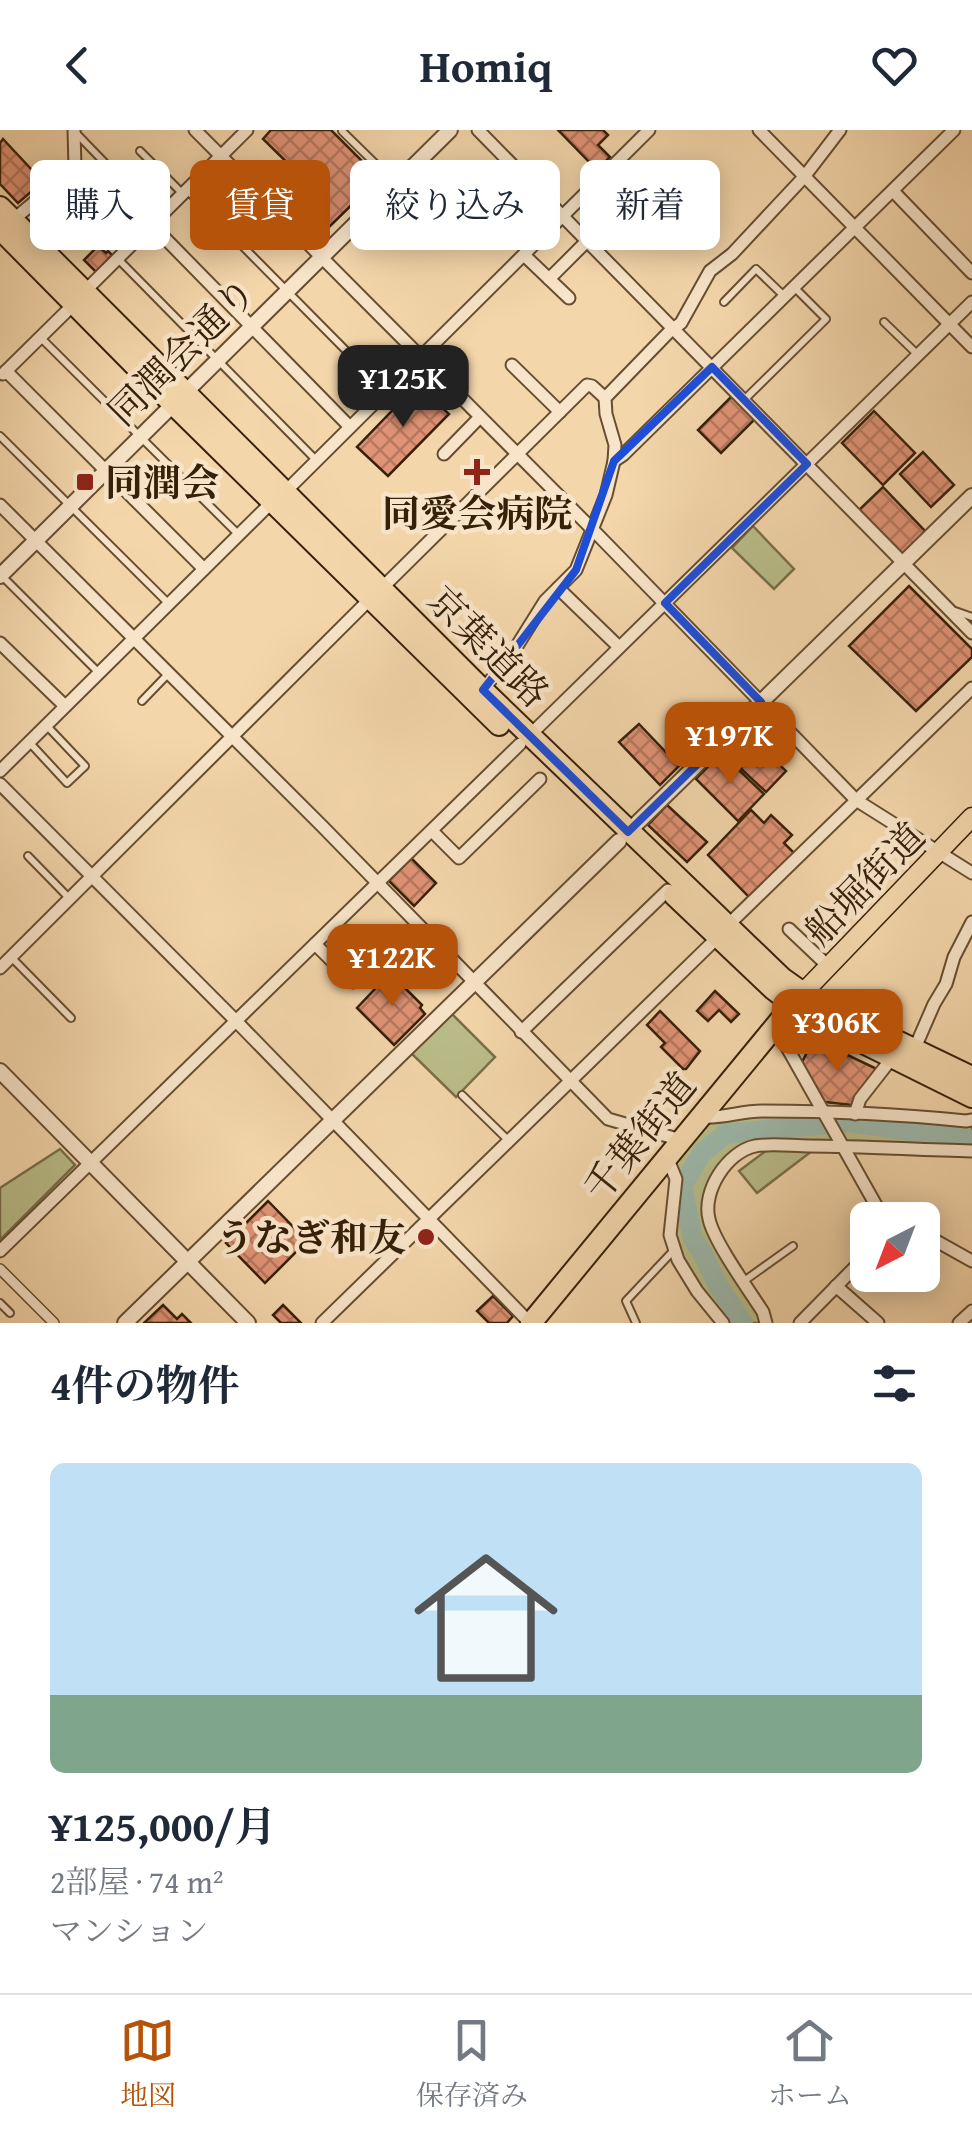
<!DOCTYPE html>
<html lang="ja">
<head>
<meta charset="utf-8">
<style>
	body { margin:0; font-family:"Gentium Book Plus","Noto Serif JP",serif; background:#f2f2f3; color:#1f2937; height:100vh; display:flex; flex-direction:column; font-size:38px; white-space:nowrap }
	* { box-sizing:border-box; margin:0 }
	p { font-size:32px; color:#747a83 }
	.icon { flex:none; width:55px; height:55px; fill:none; stroke:currentColor; stroke-width:2; stroke-linecap:round; stroke-linejoin:round }
	.map { position:relative; height:1193px; overflow:hidden }
	.panel { display:flex; flex-direction:column; background:#fff; flex:1 }
	.panel>* { flex:none }
	.top-card { position:absolute; left:30px; top:30px; width:912px; height:90px; display:flex; gap:20px }
	.needle { width:65px; rotate:222deg }
	.controls { position:absolute; left:850px; top:1072px; display:grid; gap:20px }
	.controls a { display:grid; place-items:center; width:90px; height:90px; border-radius:15px; background:#fff; box-shadow:0 5px 25px #0003; font-size:50px }
	.price { position:absolute; translate:-50% -85px; padding:0 22px; border-radius:20px; background:#b45309; color:#fff; font-size:32px; line-height:65px; filter:drop-shadow(0 2px 5px #0008) }
	.price::after { content:''; position:absolute; left:50%; top:60px; width:30px; height:22px; margin-left:-15px; background:inherit; clip-path:polygon(0 0,100% 0,50% 100%) }
	.price.active { background:#222; color:#fff }
	ul { padding:0; list-style:none }
	li { display:grid; align-content:center; gap:20px; height:530px; padding:0 50px }
	li span { display:grid; place-items:center; height:310px; border-radius:15px; color:#555 }
	li>.icon { margin-inline-start:auto }
	span .icon { width:180px; height:180px; fill:#fffc; stroke-width:1 }
	li b { font-size:42px }
	h2 { display:flex; justify-content:space-between; align-items:center; height:120px; padding:0 50px; font-size:42px }
	.pill { padding:0 35px; border-radius:15px; background:#fff; box-shadow:0 5px 25px #0003; font-size:35px; line-height:90px }
	.pill.active { background:#b45309; color:#fff }
	header { display:flex; justify-content:space-between; align-items:center; height:130px; padding:0 50px; background:#fff; font-size:45px; font-weight:800 }
	.dock { display:flex; justify-content:space-around; align-items:center; height:140px; border-top:2px solid #e0e1e3; background:#fff; font-size:28px; color:#747a83 }
	.dock a { display:grid; justify-items:center; gap:5px }
	.dock .active { color:#b45309 }
	.map>svg:first-child { display:block }
	.park { fill:#babe8a; stroke:#786f4a; stroke-width:2.5 }
	.lines { fill:none; stroke-linecap:round; stroke-linejoin:round }
	.river { stroke:#9cb9ac; stroke-width:20 }
	.building { fill:url(#building-cross-hatch); stroke:#362009; stroke-width:2.5 }
	.service-casing { stroke:#664e32; stroke-width:10 }
	.pedestrian-casing { stroke:#664e32; stroke-width:12 }
	.minor-casing { stroke:#664e32; stroke-width:15 }
	.tertiary-casing { stroke:#664e32; stroke-width:18 }
	.primary-casing { stroke:#362009; stroke-width:21 }
	.trunk-casing { stroke:#362009; stroke-width:24 }
	.service { stroke:#f8e4c8; stroke-width:6 }
	.pedestrian { stroke:#f8e4c8; stroke-width:9 }
	.minor { stroke:#f8e4c8; stroke-width:11 }
	.tertiary { stroke:#f8e4c8; stroke-width:14 }
	.primary { stroke:#f4d6ab; stroke-width:18 }
	.trunk { stroke:#f4d6ab; stroke-width:20 }
	.marked { fill:none; stroke:#1d4ed8; stroke-width:8; stroke-linejoin:round }
	.poi-dot { fill:#8f2418; stroke:#f8e4c8; stroke-width:4 }
	.labels { text-anchor:middle; dominant-baseline:central; stroke-width:9; stroke-linejoin:round; paint-order:stroke }
	.street-label { font-size:38px; fill:#362009; stroke:#f8e4c8 }
	.poi-label { font-size:38px; font-weight:bold; fill:#362009; stroke:#f8e4c8; text-anchor:start }
</style>
</head>
<body>
<header><svg class="icon" aria-label="back" viewBox="0 0 24 24"><path d="M15 5l-7 7 7 7"/></svg>Homiq<svg class="icon" aria-label="heart" viewBox="0 0 24 24"><path d="M12 20l-8-8c-3-5 5-10 8-4 3-6 11-1 8 4z"/></svg></header>
<div class="map">
<svg width="972" height="1193" viewBox="0 0 972 1193">
	<defs>
		<pattern id="building-cross-hatch" width="8" height="8" patternUnits="userSpaceOnUse" patternTransform="scale(2.5)"><rect width="8" height="8" fill="#e09375"/><path d="M0 0l8 8M0 8l8-8" fill="none" stroke="#b6785e"/></pattern>
	</defs>
	<rect width="100%" height="100%" fill="#f4d6ab"/>
	<filter id="stains"><feTurbulence type="fractalNoise" baseFrequency=".002" numOctaves="4"/><feColorMatrix values="0 0 0 0 .2 0 0 0 0 .09 0 0 0 0 .02 0 0 0 .5 -.17"/></filter>
	<radialGradient id="worn" r=".72"><stop offset=".6" stop-color="#630" stop-opacity="0"/><stop offset="1" stop-color="#630" stop-opacity=".3"/></radialGradient>
	<g class="park">
		<path d="M753 396 794 439 774 459 732 418Z"/>
		<path d="M450 882 495 927 456 967 410 922Z"/>
		<path d="M753 981 972 990V1021L751 1016 720 1042 707 1085 766 1193H723L697 1161 671 1104 676 1049 667 1027 700 987Z"/>
		<path d="M60 1019 75 1035 0 1110V1058Z"/>
		<path d="M767 1020 812 1021 757 1063 739 1041Z"/>
	</g>
	<g class="lines">
		<path class="river" d="M743 1193 717 1154 703 1124 693 1109 682 1056 702 1023 725 1004 849 992 972 1010"/>
	</g>
	<g class="building">
		<path d="M271 0H331L379 48 322 104 289 72 308 53 263 9Z"/>
		<path d="M558 0H603L608 5 598 15 610 27 597 40Z"/>
		<path d="M3 9 46 55 35 63 33 60 18 73 0 54V13Z"/>
		<path d="M98 116 106 123 108 121 112 125 96 142 84 130Z"/>
		<path d="M417 255 449 284 388 346 357 317Z"/>
		<path d="M733 265 756 288 721 323 698 300Z"/>
		<path d="M874 281 915 323 883 355 842 313Z"/>
		<path d="M923 322 954 355 931 377 900 344Z"/>
		<path d="M883 357 927 403 904 426 859 380Z"/>
		<path d="M909 456 972 519V527L916 581 849 516Z"/>
		<path d="M639 594 679 636 660 655 619 612Z"/>
		<path d="M743 600 786 641 766 662 722 621Z"/>
		<path d="M721 623 764 664 738 691 696 649Z"/>
		<path d="M667 675 707 712 687 732 648 695Z"/>
		<path d="M751 680 764 693 771 685 792 705 784 713 794 723 749 767 708 725Z"/>
		<path d="M411 728 436 753 414 776 389 751Z"/>
		<path d="M390 843 422 875 420 878 425 884 394 915 357 878Z"/>
		<path d="M715 861 739 884 731 892 719 880 708 891 697 881Z"/>
		<path d="M660 881 700 921 686 939H683L661 917 665 913 647 895Z"/>
		<path d="M814 909 879 940 852 975 825 972 802 932Z"/>
		<path d="M268 1071 307 1111 265 1153 226 1113Z"/>
		<path d="M493 1166 513 1186 507 1193H489L477 1181Z"/>
		<path d="M163 1175 177 1189 182 1184 191 1193H144Z"/>
		<path d="M283 1175 301 1193H281L273 1185Z"/>
	</g>
	<g class="lines">
		<g class="service-casing">
			<g id="service">
				<path d="M342 1 394 52"/>
				<path d="M76 3 158 88"/>
				<path d="M140 21 182 63"/>
				<path d="M187 60 385 260"/>
				<path d="M118 129 316 330"/>
				<path d="M724 172 756 139 783 165"/>
				<path d="M884 192 917 224"/>
				<path d="M41 208 238 404"/>
				<path d="M744 270 826 189 795 158"/>
				<path d="M0 306 168 473"/>
				<path d="M1 445 98 542"/>
				<path d="M955 481 972 487"/>
				<path d="M142 571 168 544"/>
				<path d="M29 612 67 653 85 636 47 596"/>
				<path d="M28 726 69 768"/>
				<path d="M11 827 71 888"/>
				<path d="M462 965 508 1010"/>
				<path d="M744 1151 793 1116"/>
				<path d="M0 1173 10 1183"/>
				<path d="M636 1193 626 1171 674 1120"/>
			</g>
		</g>
		<g class="pedestrian-casing">
			<path id="pedestrian" d="M0 1139 54 1193"/>
		</g>
		<g class="minor-casing">
			<g id="minor">
				<path d="M195 0 598 405 856 670 972 743"/>
				<path d="M478 0 972 503"/>
				<path d="M759 0 972 217"/>
				<path d="M893 61 972 143"/>
				<path d="M13 90 75 38 74 0"/>
				<path d="M152 95 350 297"/>
				<path d="M524 125 569 168"/>
				<path d="M549 149 587 111"/>
				<path d="M84 162 247 0"/>
				<path d="M512 235 560 282"/>
				<path d="M6 241 204 439"/>
				<path d="M3 244 74 174"/>
				<path d="M444 324 480 287"/>
				<path d="M614 331 623 325 954 0"/>
				<path d="M285 362 649 0"/>
				<path d="M0 375 322 696 608 989 681 1010"/>
				<path d="M558 458 619 517"/>
				<path d="M381 459 587 255 592 256 605 268"/>
				<path d="M0 513 65 576"/>
				<path d="M483 560 515 519 545 471 576 440 606 365 614 331 615 315 606 284 605 268 670 201 681 193 710 141 732 124 804 47 840 0"/>
				<path d="M529 606 972 172"/>
				<path d="M0 641 272 372"/>
				<path d="M0 654 236 891 530 1193"/>
				<path d="M432 701 459 728 540 649"/>
				<path d="M726 797 972 558"/>
				<path d="M789 799 828 836"/>
				<path d="M315 814 353 852"/>
				<path d="M0 838 370 469"/>
				<path d="M775 896 877 1077 900 1090"/>
				<path d="M521 902 668 760"/>
				<path d="M914 920 934 874 946 854 954 827 972 792"/>
				<path d="M855 984 860 969 892 928"/>
				<path d="M700 987C723 989 740 981 762 981 830 981 899 984 966 991L972 990"/>
				<path d="M667 1027 676 1049 670 1105 678 1130 697 1161 723 1193"/>
				<path d="M922 1103 972 1131"/>
				<path d="M0 1121 520 614"/>
				<path d="M836 1156 878 1193"/>
				<path d="M322 1193 717 808"/>
				<path d="M766 1193 763 1182C749 1160 714 1112 709 1089 702 1061 727 1022 755 1016 772 1013 792 1016 809 1016 863 1016 918 1020 972 1021"/>
				<path d="M800 1193 868 1124"/>
				<path d="M959 1193 972 1181"/>
			</g>
		</g>
		<g class="tertiary-casing">
			<g id="tertiary">
				<path d="M0 446 450 0"/>
				<path d="M628 702 972 366"/>
				<path d="M0 941 248 1193"/>
				<path d="M125 1193 619 711"/>
			</g>
		</g>
		<g class="primary-casing">
			<path id="primary" d="M802 864 972 687"/>
		</g>
		<g class="trunk-casing">
			<g id="trunk">
				<path d="M0 77 483 560 782 848 816 872 972 947"/>
				<path d="M0 99 173 274 499 595"/>
				<path d="M674 765 773 859 807 885 972 967"/>
				<path d="M531 1193 801 865"/>
			</g>
		</g>
		<use href="#service" class="service"/>
		<use href="#pedestrian" class="pedestrian"/>
		<use href="#minor" class="minor"/>
		<use href="#tertiary" class="tertiary"/>
		<use href="#primary" class="primary"/>
		<use href="#trunk" class="trunk"/>
	</g>
	<path class="marked" d="M712 237 807 334 665 473 761 572 628 702 483 560 576 440 614 331Z"/>
	<g class="poi-dot">
		<path d="M472 327h10v10h10v10h-10v10h-10v-10h-10v-10h10z"/>
		<rect x="75" y="342" width="20" height="20" rx="5"/>
		<circle cx="426" cy="1107" r="10"/>
	</g>
	<g class="labels">
		<g class="street-label">
			<text transform="translate(181 221) rotate(-45)">同潤会通り</text>
			<text transform="translate(489 516) rotate(45)">京葉道路</text>
			<text transform="translate(864 753) rotate(-46)">船堀街道</text>
			<text transform="translate(639 1006) rotate(-51)">千葉街道</text>
		</g>
		<g class="poi-label">
			<text x="105" y="352">同潤会</text>
			<text x="477" y="383" text-anchor="middle">同愛会病院</text>
			<text x="406" y="1107" text-anchor="end">うなぎ和友</text>
		</g>
	</g>
	<rect width="100%" height="100%" filter="url(#stains)"/>
	<rect width="100%" height="100%" fill="url(#worn)"/>
</svg>
<div class="controls">
<a><svg class="needle" viewBox="-14 -14 28 28"><path d="M0-13l5 13h-10z" fill="#e53935"/><path d="M0 13l5-13h-10z" fill="#747a83"/></svg></a>
</div>
<b class="price active" style="left:403px;top:300px">¥125K</b>
<b class="price" style="left:730px;top:657px">¥197K</b>
<b class="price" style="left:392px;top:879px">¥122K</b>
<b class="price" style="left:837px;top:944px">¥306K</b>
<div class="top-card">
<a class="pill">購入</a>
<a class="pill active">賃貸</a>
<a class="pill">絞り込み</a>
<a class="pill">新着</a>
</div>
</div>
<section class="panel">
<h2>4件の物件<svg class="icon" aria-label="filters" viewBox="0 0 24 24"><path d="M4 7h16M4 17h16"/><circle cx="9" cy="7" r="2"/><circle cx="15" cy="17" r="2"/></svg></h2>
<ul>
<li><span style="background:linear-gradient(#bfe0f5 75%,#7fa58c 0)"><svg class="icon" aria-label="home" viewBox="0 0 24 24"><path d="M3 11l9-7 9 7M6 9v11h12V9"/></svg></span><div><b>¥125,000/月</b><p>2部屋 · 74 m²</p><p>マンション</p></div></li>
</ul>
</section>
<nav class="dock">
<a class="active"><svg class="icon" aria-label="map" viewBox="0 0 24 24"><path d="M3 6l6-2 6 2 6-2v14l-6 2-6-2-6 2zM9 4v14M15 6v14"/></svg>地図</a>
<a><svg class="icon" aria-label="saved" viewBox="0 0 24 24"><path d="M7 4h10v16l-5-4-5 4z"/></svg>保存済み</a>
<a><svg class="icon" aria-label="home" viewBox="0 0 24 24"><path d="M3 11l9-7 9 7M6 9v11h12V9"/></svg>ホーム</a>
</nav>
</body>
</html>
